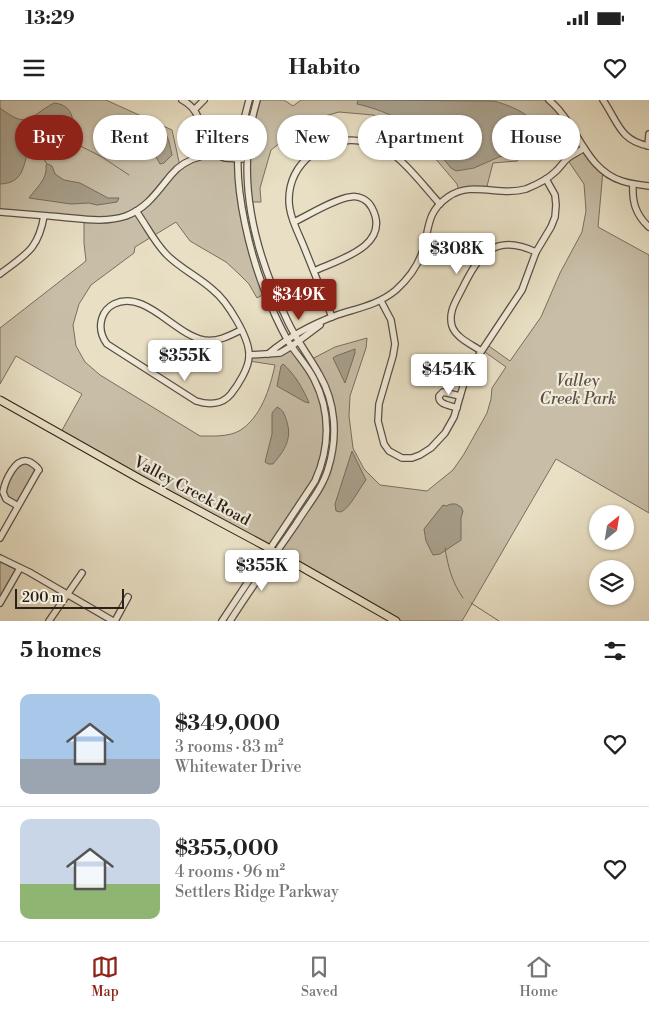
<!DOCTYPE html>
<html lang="en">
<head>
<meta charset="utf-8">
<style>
	body { margin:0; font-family:"Libre Bodoni",serif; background:#f6f6f6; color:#222; height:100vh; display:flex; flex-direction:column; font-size:19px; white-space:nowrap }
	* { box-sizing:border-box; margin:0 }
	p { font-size:16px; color:#767676 }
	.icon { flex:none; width:28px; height:28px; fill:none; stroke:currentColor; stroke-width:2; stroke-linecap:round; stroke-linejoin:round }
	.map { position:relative; height:521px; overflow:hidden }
	.panel { display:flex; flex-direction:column; background:#fff; flex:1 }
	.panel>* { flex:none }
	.hud { position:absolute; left:15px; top:15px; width:620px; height:45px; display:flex; gap:10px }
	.needle { width:32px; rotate:30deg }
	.tools { position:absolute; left:589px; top:405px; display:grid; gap:10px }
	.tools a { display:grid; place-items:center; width:45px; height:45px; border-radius:50%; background:#fff; box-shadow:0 1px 4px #0004; font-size:25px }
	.scale { position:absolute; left:15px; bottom:12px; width:109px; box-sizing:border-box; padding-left:5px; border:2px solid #2a1f19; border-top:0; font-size:14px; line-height:18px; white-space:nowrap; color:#2a1f19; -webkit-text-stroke:4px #f0ead9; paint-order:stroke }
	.price { position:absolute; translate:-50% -42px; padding:0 11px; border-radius:5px; background:#fff; color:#222; font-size:16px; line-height:32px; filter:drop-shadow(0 1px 2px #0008) }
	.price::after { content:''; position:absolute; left:50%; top:30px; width:15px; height:11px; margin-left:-8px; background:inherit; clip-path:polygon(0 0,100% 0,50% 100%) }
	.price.active { background:#8f2418; color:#fff }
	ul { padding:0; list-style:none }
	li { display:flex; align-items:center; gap:15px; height:125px; padding:0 20px }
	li+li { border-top:1px solid #e0e0e0 }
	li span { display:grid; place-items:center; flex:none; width:140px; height:100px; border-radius:10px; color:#555 }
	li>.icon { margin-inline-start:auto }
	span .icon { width:60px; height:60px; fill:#fffc; stroke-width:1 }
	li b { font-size:21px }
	h2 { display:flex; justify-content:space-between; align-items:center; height:60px; padding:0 20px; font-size:21px }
	.chip { padding:0 18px; border-radius:22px; background:#fff; box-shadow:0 1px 4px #0004; font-size:18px; line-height:45px }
	.chip.active { background:#8f2418; color:#fff }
	.status { display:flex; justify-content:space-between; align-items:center; height:35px; padding:0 25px; background:#fff; direction:ltr }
	.status svg { height:14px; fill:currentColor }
	header { display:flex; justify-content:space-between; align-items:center; height:65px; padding:0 20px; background:#fff; font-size:22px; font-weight:700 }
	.tabs { display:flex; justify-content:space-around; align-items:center; height:70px; border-top:1px solid #e0e0e0; background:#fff; font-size:14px; color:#767676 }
	.tabs a { display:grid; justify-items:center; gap:2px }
	.tabs .active { color:#8f2418 }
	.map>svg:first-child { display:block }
	.green { fill:#c8bea7; stroke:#796e60 }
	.water { fill:#a79e8a; stroke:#756b5d }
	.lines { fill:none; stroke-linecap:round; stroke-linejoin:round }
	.stream { stroke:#756b5d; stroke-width:1 }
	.minor-casing { stroke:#5a4f44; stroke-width:8 }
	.major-casing { stroke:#2a1f19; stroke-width:9 }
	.minor { stroke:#f0ead9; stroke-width:5.5 }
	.major { stroke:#e8dfc4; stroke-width:7 }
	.labels { text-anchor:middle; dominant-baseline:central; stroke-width:4.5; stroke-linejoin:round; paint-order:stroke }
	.park-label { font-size:16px; font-style:italic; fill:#594f44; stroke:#f0ead9 }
	.street-label { font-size:16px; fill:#2a1f19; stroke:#f0ead9 }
</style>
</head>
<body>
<div class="status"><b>13:29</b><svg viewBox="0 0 49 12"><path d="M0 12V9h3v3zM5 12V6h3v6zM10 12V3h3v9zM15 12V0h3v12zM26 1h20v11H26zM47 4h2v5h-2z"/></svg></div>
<header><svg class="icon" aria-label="menu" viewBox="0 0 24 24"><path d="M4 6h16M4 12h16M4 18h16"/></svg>Habito<svg class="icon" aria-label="heart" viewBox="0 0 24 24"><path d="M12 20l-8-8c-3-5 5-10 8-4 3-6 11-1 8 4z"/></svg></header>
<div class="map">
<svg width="649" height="521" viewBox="0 0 649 521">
	<rect width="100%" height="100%" fill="#e8dfc4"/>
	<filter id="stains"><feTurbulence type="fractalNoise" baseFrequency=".004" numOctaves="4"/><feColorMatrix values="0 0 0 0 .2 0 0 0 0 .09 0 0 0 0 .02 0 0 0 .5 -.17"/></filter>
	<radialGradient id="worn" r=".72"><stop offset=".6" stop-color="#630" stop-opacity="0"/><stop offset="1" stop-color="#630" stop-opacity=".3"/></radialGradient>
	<g class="green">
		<path d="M0 0H106L172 30 180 66 210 55 238 59 242 109 266 193 257 198 249 184 238 173 226 162 190 141 176 122 135 147 134 153 91 185 79 204 73 225 76 246 85 262 100 275 200 336C212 336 228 337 239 331 261 318 270 288 275 265L249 261V255L268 254 292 246 313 278 326 319 321 366 270 449 60 334 82 294 16 256 0 284V228L86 161 84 143V119L0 112Z"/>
		<path d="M257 0H284L293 6 301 0H549L568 21 517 61 493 63 486 90 459 91 457 84 428 50 403 27 389 20 373 15 339 12 308 21 271 50 260 88 261 102H249C245 73 249 28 257 0Z"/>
		<path d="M584 48 603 70 598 127 649 155V413L556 359 462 521H396L276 452 321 384 332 352V307L310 260 335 247 367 238 366 248 350 296 349 316 353 348 364 369 380 385 427 391 453 370 464 354 487 313 491 299 492 288 506 267 482 250 486 244 510 261 541 217 560 173 582 132 586 111 584 84 567 59Z"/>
		<path d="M24 361 38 368 18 406 6 399 4 387 14 369Z"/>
		<path d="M0 461 16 470 1 497 0 496Z"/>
	</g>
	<g class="water">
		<path d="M358 0 493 1C507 4 536 15 537 31L533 40 519 52 499 57 474 68 456 71 451 68C428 40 410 21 375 9 368 7 363 5 357 4Z"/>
		<path d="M54 3C66 4 72 11 73 22L69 30 48 43 43 44 36 42 31 44C22 62 27 83 0 84V8C29 30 28 17 54 3Z"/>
		<path d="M145 26C169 32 167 33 172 55L164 63 160 64 151 48 144 30Z"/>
		<path d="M48 64 52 66 55 74 64 80 80 83 108 98H119L117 102 97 105 89 103 71 104 29 98C36 88 48 79 46 65Z"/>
		<path d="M355 249V253L345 283 333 258 336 256Z"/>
		<path d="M283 264C294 273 304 290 309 303L305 302 277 286 281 266Z"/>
		<path d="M277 307C283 310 284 313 286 319 293 338 285 350 273 364H268L265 362 272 334V313Z"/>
		<path d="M352 351 366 380C359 389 350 408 341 412L336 411 335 404Z"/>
		<path d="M451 404H456L461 407 463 411 461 418V440L440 454 433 455 426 441 424 429 443 405 446 406Z"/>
	</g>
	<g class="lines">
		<g class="stream">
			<path d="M61 36 102 57 129 75"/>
			<path d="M34 43 47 64"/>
			<path d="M445 448C448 467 452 482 463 498"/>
			<path d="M471 503 499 521"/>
		</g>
		<g class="minor-casing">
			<g id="minor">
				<path d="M182 0C203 10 202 35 206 55"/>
				<path d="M549 0C578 24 584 69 622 81 631 84 640 85 649 86"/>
				<path d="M603 0C618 22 620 41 649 46"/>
				<path d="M195 9 204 0"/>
				<path d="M648 46 649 34"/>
				<path d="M217 55 225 58 242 59"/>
				<path d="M633 84C632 101 635 114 649 127"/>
				<path d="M136 111C147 126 154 142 167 155 181 169 199 177 213 190 227 201 250 238 249 256 249 268 238 285 231 294 222 305 208 305 196 301L107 244C101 236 99 228 102 218 104 212 108 207 114 204 145 189 175 235 204 240 218 242 229 236 241 230"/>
				<path d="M0 112C20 114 41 115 61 117 83 119 105 123 126 116 147 108 157 92 171 75 187 55 217 51 241 53"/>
				<path d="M294 122C309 115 334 99 350 97 359 95 368 100 372 108 392 146 338 160 314 171"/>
				<path d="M0 174C26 154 38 150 44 116"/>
				<path d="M381 201 391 220 395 244 393 256 379 304 378 321 384 344 389 351 402 358H412L420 355 431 348 445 333 454 317 467 273 522 190 536 152 551 127 555 117 556 105 555 95 546 79"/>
				<path d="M332 217C323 194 313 170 304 147 298 132 289 116 289 100 289 81 298 65 312 54 335 36 366 36 390 52 407 63 426 89 440 104"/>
				<path d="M481 251C471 244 456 238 452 226 448 212 456 201 462 189 479 155 494 132 536 152"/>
				<path d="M268 254C288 237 313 224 337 215 358 208 378 205 396 190 407 180 417 167 422 153 430 130 425 113 448 97 472 80 499 97 526 89 536 85 547 80 555 72 560 68 563 62 568 58 573 54 579 52 584 48"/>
				<path d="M249 255 280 253 292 246 320 225"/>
				<path d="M457 308C450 305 438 305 439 296L443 292 460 296"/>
				<path d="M0 438 38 371 39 370C37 366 35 365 30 362 16 355 5 381 3 392L6 399 18 406"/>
				<path d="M0 458 29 472 113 521"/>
				<path d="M0 503 20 468"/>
				<path d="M49 521 82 473"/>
				<path d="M115 521 128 497"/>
				<path d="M222 521 315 381C330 348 331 312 314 279 307 265 296 254 288 241 279 225 271 207 264 189 250 153 236 95 238 56 240 37 244 18 249 0"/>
				<path d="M230 521C251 488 274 456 296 424 307 406 322 389 328 369 338 337 336 303 319 274 309 256 297 241 288 222 254 152 234 76 257 0"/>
			</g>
		</g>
		<g class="major-casing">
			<path id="major" d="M0 300 140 379 263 445 396 521"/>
		</g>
		<use href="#minor" class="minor"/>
		<use href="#major" class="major"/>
	</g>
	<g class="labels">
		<g class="park-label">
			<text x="578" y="281">Valley<tspan x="578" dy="18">Creek Park</tspan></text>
		</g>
		<g class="street-label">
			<text transform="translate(192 391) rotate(28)">Valley Creek Road</text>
		</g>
	</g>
	<rect width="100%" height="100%" filter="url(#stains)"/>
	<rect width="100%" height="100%" fill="url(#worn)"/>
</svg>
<div class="tools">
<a><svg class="needle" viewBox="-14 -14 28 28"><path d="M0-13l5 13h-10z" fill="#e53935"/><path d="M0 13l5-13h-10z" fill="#767676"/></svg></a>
<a><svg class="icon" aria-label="layers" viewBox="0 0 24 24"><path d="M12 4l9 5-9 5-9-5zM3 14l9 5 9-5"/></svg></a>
</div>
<div class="scale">200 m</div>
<b class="price" style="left:457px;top:175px">$308K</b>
<b class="price active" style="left:299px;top:221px">$349K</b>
<b class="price" style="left:185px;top:282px">$355K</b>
<b class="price" style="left:449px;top:296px">$454K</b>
<b class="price" style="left:262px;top:492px">$355K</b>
<div class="hud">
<a class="chip active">Buy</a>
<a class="chip">Rent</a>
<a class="chip">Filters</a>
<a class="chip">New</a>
<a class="chip">Apartment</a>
<a class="chip">House</a>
</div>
</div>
<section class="panel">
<h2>5 homes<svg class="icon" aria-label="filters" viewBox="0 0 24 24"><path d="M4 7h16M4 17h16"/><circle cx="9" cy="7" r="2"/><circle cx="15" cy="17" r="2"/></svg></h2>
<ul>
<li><span style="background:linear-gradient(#a9c7e8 65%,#9aa5b1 0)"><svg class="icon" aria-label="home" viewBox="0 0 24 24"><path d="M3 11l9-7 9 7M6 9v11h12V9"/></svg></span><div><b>$349,000</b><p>3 rooms · 83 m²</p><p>Whitewater Drive</p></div><svg class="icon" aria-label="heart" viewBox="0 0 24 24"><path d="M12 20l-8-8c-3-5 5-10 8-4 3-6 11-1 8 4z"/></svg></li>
<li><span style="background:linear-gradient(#c9d6e8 65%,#8fb573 0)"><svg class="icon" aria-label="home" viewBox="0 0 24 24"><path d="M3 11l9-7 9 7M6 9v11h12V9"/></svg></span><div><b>$355,000</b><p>4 rooms · 96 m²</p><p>Settlers Ridge Parkway</p></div><svg class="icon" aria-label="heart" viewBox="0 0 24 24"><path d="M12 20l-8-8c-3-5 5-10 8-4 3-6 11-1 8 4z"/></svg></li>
</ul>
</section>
<nav class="tabs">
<a class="active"><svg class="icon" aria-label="map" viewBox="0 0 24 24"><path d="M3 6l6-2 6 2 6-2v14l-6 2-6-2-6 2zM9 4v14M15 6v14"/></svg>Map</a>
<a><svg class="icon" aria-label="saved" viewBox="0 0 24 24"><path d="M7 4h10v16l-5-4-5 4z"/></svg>Saved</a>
<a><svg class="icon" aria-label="home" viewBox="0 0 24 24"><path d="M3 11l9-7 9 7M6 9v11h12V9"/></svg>Home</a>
</nav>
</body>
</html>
